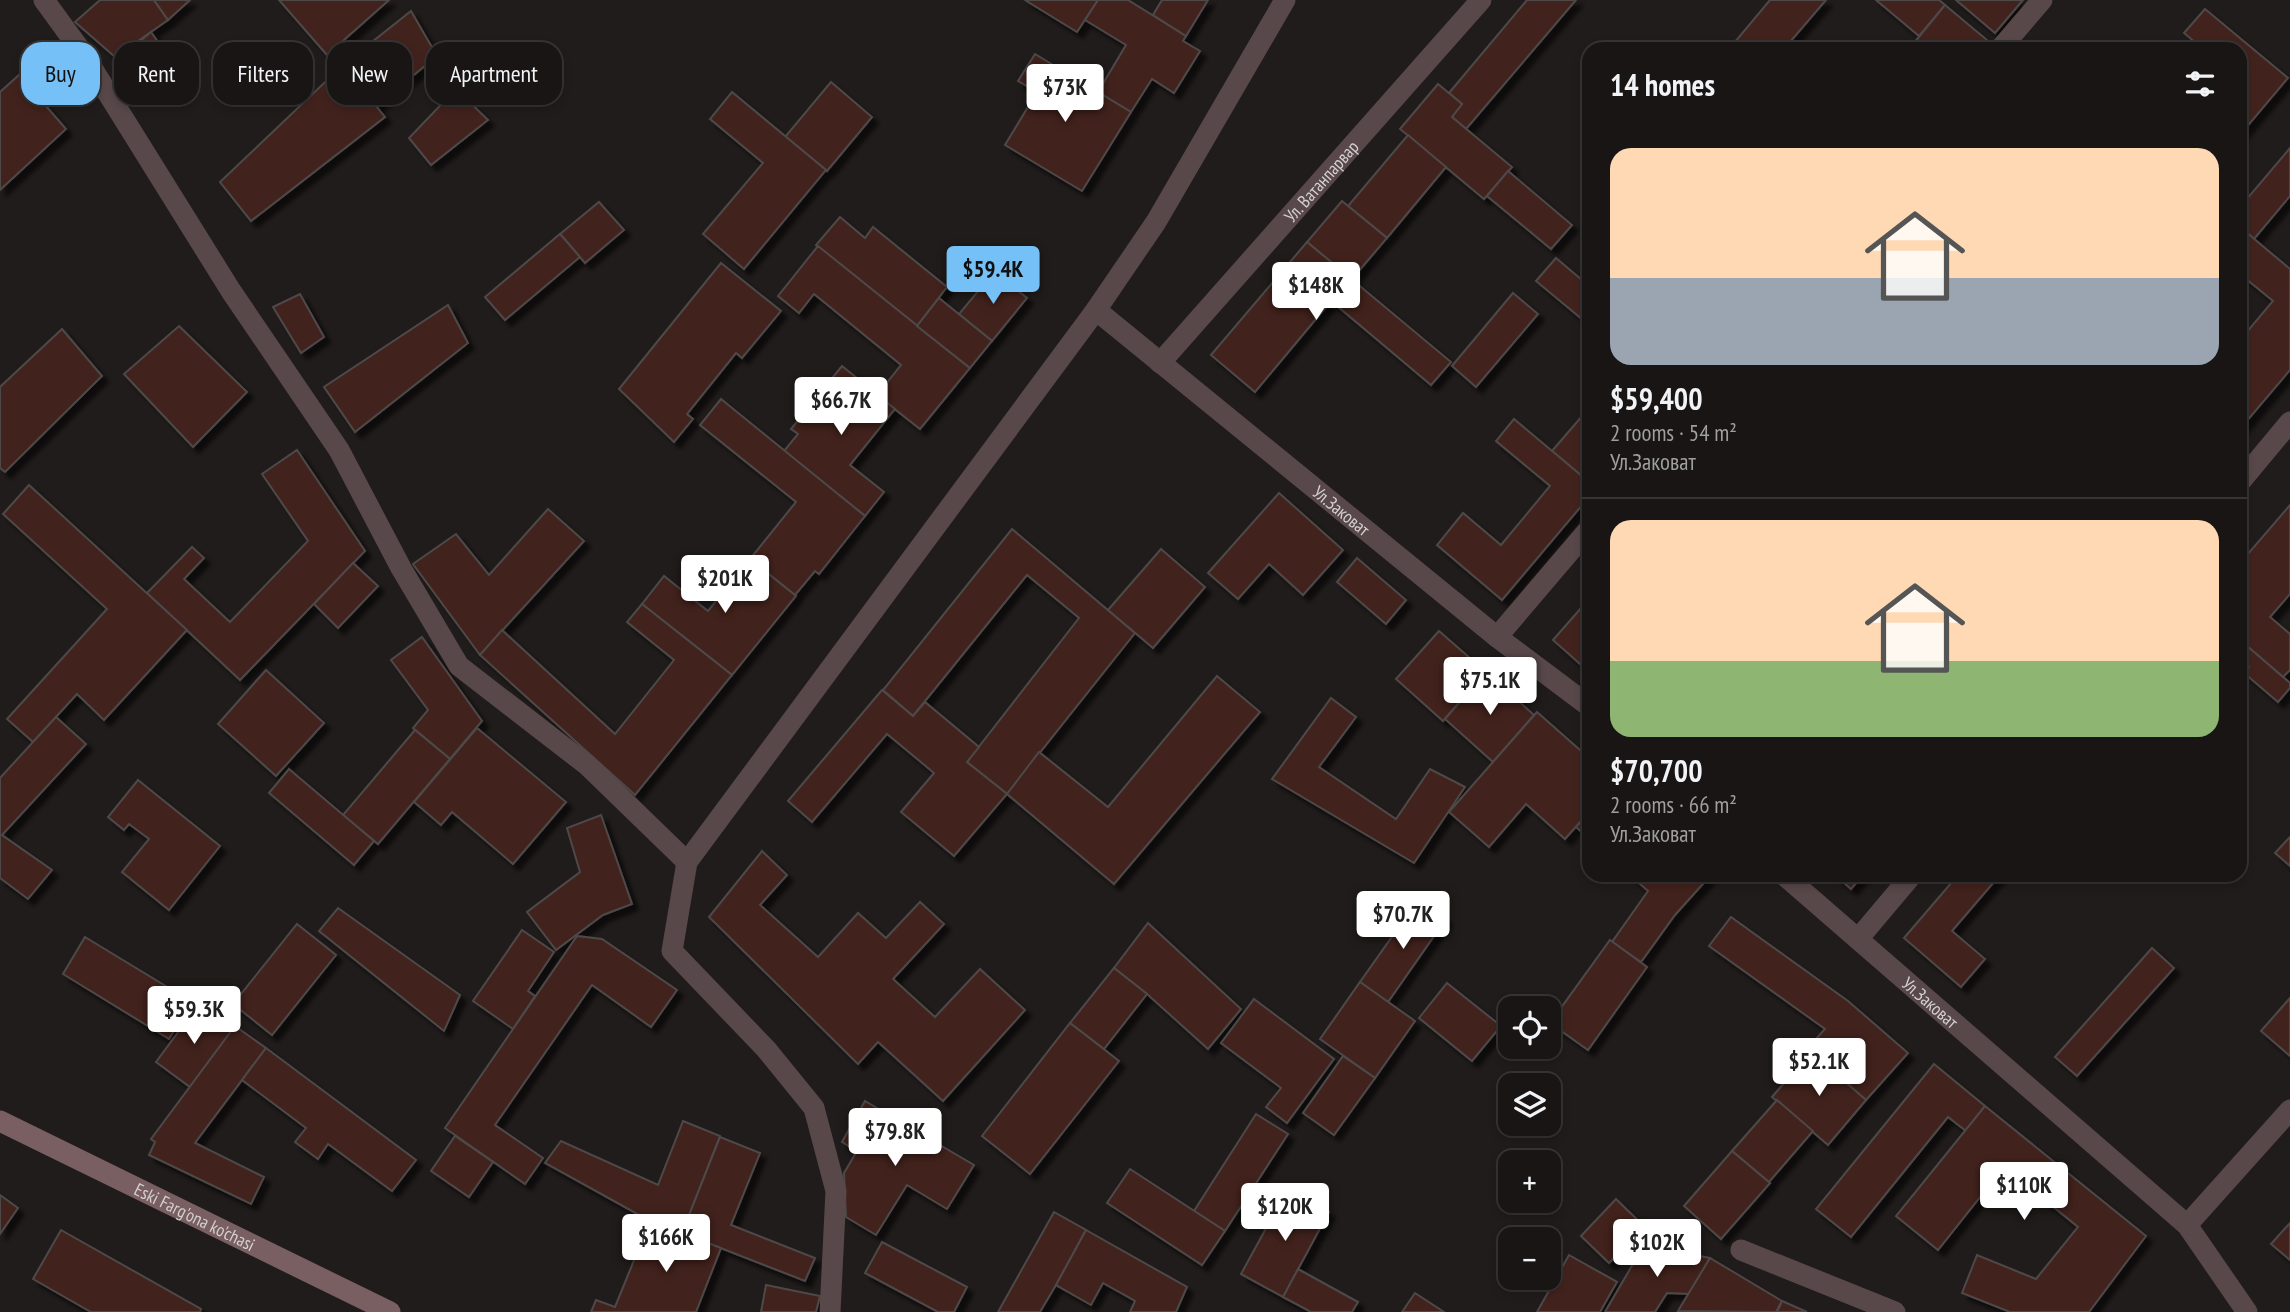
<!DOCTYPE html>
<html lang="en">
<head>
<meta charset="utf-8">
<style>
	body { margin:0; font-family:"PT Sans Narrow",sans-serif; background:#252222; color:#f1f3f6; height:100vh; display:flex; flex-direction:column; font-size:26px; white-space:nowrap }
	* { box-sizing:border-box; margin:0 }
	p { font-size:23px; color:#9f9fa0 }
	.icon { flex:none; width:38px; height:38px; fill:none; stroke:currentColor; stroke-width:2; stroke-linecap:round; stroke-linejoin:round }
	.map { position:relative; flex:1; overflow:hidden }
	.side { position:absolute; left:1582px; top:42px; width:665px; height:840px; display:flex; flex-direction:column; background:#181514; border-radius:21px; box-shadow:0 4px 10px #0003,0 0 0 2px #363434 }
	.side>* { flex:none }
	.top-card { position:absolute; left:21px; top:42px; width:665px; height:63px; display:flex; gap:14px }
	.controls { position:absolute; left:1498px; top:996px; display:grid; gap:14px }
	.controls a { display:grid; place-items:center; width:63px; height:63px; border-radius:14px; background:#181514; box-shadow:0 4px 10px #0003,0 0 0 2px #363434; font-size:35px }
	.price { position:absolute; translate:-50% -60px; padding:0 16px; border-radius:7px; background:#fff; color:#222; font-size:23px; line-height:46px; filter:drop-shadow(0 2px 4px #0008) }
	.price::after { content:''; position:absolute; left:50%; top:42px; width:21px; height:16px; margin-left:-10px; background:inherit; clip-path:polygon(0 0,100% 0,50% 100%) }
	.price.current { background:#75c0f6; color:#111 }
	ul { padding:0; list-style:none }
	li { display:grid; align-content:center; gap:14px; height:371px; padding:0 28px }
	li+li { border-top:2px solid #363434 }
	li span { display:grid; place-items:center; height:217px; border-radius:21px; color:#555 }
	li>.icon { margin-inline-start:auto }
	span .icon { width:126px; height:126px; fill:#fffc; stroke-width:1 }
	li b { font-size:30px }
	h2 { display:flex; justify-content:space-between; align-items:center; height:84px; padding:0 28px; font-size:30px }
	.tag { padding:0 24px; border-radius:21px; background:#181514; box-shadow:0 4px 10px #0003,0 0 0 2px #363434; font-size:24px; line-height:63px }
	.tag.current { background:#75c0f6; color:#111 }
	.map>svg:first-child { display:block }
	.building { fill:#42221e; stroke:#4e4948; stroke-width:2; filter:url(#shadow) }
	.lines { fill:none; stroke-linecap:round; stroke-linejoin:round }
	.lane { stroke:#584849; stroke-width:21 }
	.street { stroke:#584849; stroke-width:21 }
	.secondary { stroke:#795f61; stroke-width:21 }
	.labels { text-anchor:middle; dominant-baseline:central; stroke-width:5; stroke-linejoin:round; paint-order:stroke }
	.street-label { font-size:18px; fill:#d4d1d0; stroke:#090707 }
</style>
</head>
<body>
<div class="map">
<svg width="2290" height="1312" viewBox="0 0 2290 1312">
	<defs>
		<filter id="shadow"><feDropShadow dx="6" dy="6" stdDeviation="2" flood-color="#0009"/></filter>
	</defs>
	<rect width="100%" height="100%" fill="#201c1b"/>
	<g class="building">
		<path d="M100 0H154L168 20 115 57 75 22Z"/>
		<path d="M154 0H190L168 20Z"/>
		<path d="M279 0H389L327 55Z"/>
		<path d="M1025 0H1098L1077 32Z"/>
		<path d="M1098 0H1128L1186 36 1183 41 1200 51 1174 93 1152 79 1131 112 1098 92 1126 45 1085 20Z"/>
		<path d="M1162 0H1208L1186 36 1153 15Z"/>
		<path d="M1527 0H1576L1466 129 1452 117 1462 104 1449 93Z"/>
		<path d="M1770 0H1826L1784 49H1729Z"/>
		<path d="M1876 0H1939L1945 5 1919 36Z"/>
		<path d="M1956 0H2023L1995 33Z"/>
		<path d="M1945 5 1987 40 1979 49H1909Z"/>
		<path d="M2205 9 2288 78 2240 135 2242 82 2240 49H2203L2184 33Z"/>
		<path d="M411 11 437 56 376 106 343 65Z"/>
		<path d="M151 32 166 53 127 83 113 64Z"/>
		<path d="M1035 54 1131 112 1082 191 1005 145 1037 92 1018 81Z"/>
		<path d="M343 65 385 117 251 221 220 182Z"/>
		<path d="M19 75 66 129 0 190V92Z"/>
		<path d="M831 82 872 117 827 171 785 137Z"/>
		<path d="M1438 84 1462 104 1452 117 1512 167 1484 199 1400 129Z"/>
		<path d="M456 89 488 120 431 165 409 138Z"/>
		<path d="M732 92 826 170 744 269 703 234 763 163 710 119Z"/>
		<path d="M1408 135 1446 167 1387 238 1348 206Z"/>
		<path d="M2290 148V196L2254 239 2240 227V207Z"/>
		<path d="M1508 171 1572 225 1551 249 1487 196Z"/>
		<path d="M1342 201 1387 238 1352 279 1307 242Z"/>
		<path d="M599 202 624 230 585 263 560 234Z"/>
		<path d="M840 217 865 238 873 227 947 287 917 326 816 245Z"/>
		<path d="M2240 227 2290 269V370L2240 429V340L2273 301 2240 274Z"/>
		<path d="M560 234 580 257 505 320 485 297Z"/>
		<path d="M1307 242 1451 362 1431 385 1331 301 1255 392 1211 355Z"/>
		<path d="M818 246 970 368 920 429 877 395 901 365 814 294 799 313 778 296Z"/>
		<path d="M1556 258 1589 286V325L1536 281Z"/>
		<path d="M721 263 781 311 742 358 736 353 687 414 693 419 674 442 619 389Z"/>
		<path d="M994 272 1027 298 992 341 959 314Z"/>
		<path d="M1513 293 1538 314 1476 387 1452 366Z"/>
		<path d="M300 294 324 337 301 353 273 307Z"/>
		<path d="M939 298 992 341 970 368 917 326Z"/>
		<path d="M448 305 468 343 355 432 324 387Z"/>
		<path d="M179 326 247 392 193 447 124 374Z"/>
		<path d="M62 329 102 376 5 472 0 468V387Z"/>
		<path d="M842 366 895 409 850 465 884 492 865 516 784 451 798 434 791 429Z"/>
		<path d="M721 399 865 516 819 574 815 571 795 595 750 559 796 502 700 425Z"/>
		<path d="M1589 408V482L1552 451Z"/>
		<path d="M1514 419 1589 482V497L1502 600 1437 545 1463 513 1501 545 1550 486 1496 441Z"/>
		<path d="M297 450 365 551 240 680 147 593 192 547 204 558 184 579 230 622 308 541 262 474Z"/>
		<path d="M29 485 187 630 104 720 77 694 33 742 7 719 107 609 3 514Z"/>
		<path d="M1279 493 1343 550 1303 595 1269 564 1238 599 1208 573Z"/>
		<path d="M2290 505V594L2270 617 2290 634V670L2283 677 2240 640V563Z"/>
		<path d="M548 509 584 541 480 655 413 564 456 534 489 575Z"/>
		<path d="M1012 529 1135 633 1007 794 967 762 1079 618 1027 575 913 716 883 690Z"/>
		<path d="M1161 549 1205 587 1153 648 1108 610Z"/>
		<path d="M1357 558 1406 600 1386 624 1337 582Z"/>
		<path d="M750 559 796 596 732 675 642 604 664 576 708 611Z"/>
		<path d="M353 563 378 586 338 628 314 604Z"/>
		<path d="M1589 599V672L1553 640Z"/>
		<path d="M642 604 732 675 635 795 480 655 502 630 615 734 674 660 627 622Z"/>
		<path d="M1439 631 1486 672 1443 721 1396 679Z"/>
		<path d="M422 637 482 721 450 759 413 728 428 710 391 660Z"/>
		<path d="M2240 640 2290 683V688L2278 702 2244 673 2249 667 2240 658Z"/>
		<path d="M266 670 324 723 276 776 218 724Z"/>
		<path d="M1486 672 1534 715 1493 762 1445 719Z"/>
		<path d="M1217 676 1260 712 1114 884 1007 794 1039 752 1108 807Z"/>
		<path d="M882 690 913 716 925 702 979 747 967 762 1007 794 954 856 901 812 934 773 887 734 812 822 788 801Z"/>
		<path d="M1331 698 1356 717 1319 767 1396 819 1430 769 1465 787 1414 863 1272 779Z"/>
		<path d="M1537 712 1589 758V812L1565 839 1526 804 1489 847 1449 812Z"/>
		<path d="M56 717 86 744 2 835 52 870 28 899 0 878V778Z"/>
		<path d="M477 728 566 802 513 864 452 812 441 825 414 802Z"/>
		<path d="M415 730 450 759 378 844 343 815Z"/>
		<path d="M289 769 374 841 354 865 269 793Z"/>
		<path d="M138 780 220 846 169 910 122 872 149 839 129 824 124 830 108 817Z"/>
		<path d="M1589 812V839L1576 827Z"/>
		<path d="M601 815 632 904 603 915 556 950 527 912 580 872 567 828Z"/>
		<path d="M2290 837V866L2275 853Z"/>
		<path d="M762 851 787 875 760 905 818 957 858 913 886 938 920 902 944 924 893 979 935 1017 980 969 1025 1010 943 1101 878 1042 858 1064 709 917Z"/>
		<path d="M1630 875H1711L1675 915 1641 962 1612 942 1648 891Z"/>
		<path d="M1835 875H1863L1851 889Z"/>
		<path d="M1958 875H2000L1952 931 1985 959 1961 987 1904 938Z"/>
		<path d="M1418 900 1446 919 1388 1002 1360 982Z"/>
		<path d="M338 908 460 995 444 1031 319 931Z"/>
		<path d="M1731 917 1848 1001 1908 1053 1866 1100 1807 1049 1825 1029 1709 946Z"/>
		<path d="M1148 923 1241 1009 1208 1049 1147 994 1114 968Z"/>
		<path d="M297 924 336 955 272 1035 233 1004Z"/>
		<path d="M522 930 554 952 528 991 535 996 513 1029 473 1001Z"/>
		<path d="M577 936 602 939 677 990 651 1027 592 985 495 1125 543 1158 525 1184 445 1128Z"/>
		<path d="M85 937 192 1002 169 1039 63 974Z"/>
		<path d="M1610 940 1647 967 1588 1050 1550 1023Z"/>
		<path d="M2152 948 2174 968 2077 1076 2055 1057Z"/>
		<path d="M1114 968 1147 994 1104 1049 1070 1023Z"/>
		<path d="M1360 982 1415 1021 1375 1078 1320 1039Z"/>
		<path d="M1447 983 1501 1026 1472 1061 1419 1018Z"/>
		<path d="M2290 998V1056L2261 1031Z"/>
		<path d="M1254 999 1334 1059 1287 1123 1266 1107 1281 1088 1221 1043Z"/>
		<path d="M199 1004 233 1029 190 1087 156 1062Z"/>
		<path d="M1070 1023 1119 1061 1030 1174 982 1136Z"/>
		<path d="M235 1026 266 1048 195 1143 264 1177 251 1204 149 1155 155 1142 151 1139Z"/>
		<path d="M266 1048 416 1160 392 1191 328 1144 318 1159 295 1142 306 1128 242 1080Z"/>
		<path d="M1811 1052 1866 1100 1828 1145 1772 1097Z"/>
		<path d="M1343 1056 1375 1078 1334 1135 1303 1113Z"/>
		<path d="M1934 1064 1985 1106 1966 1131 1948 1117 1851 1237 1816 1209Z"/>
		<path d="M1777 1100 1813 1131 1769 1182 1732 1151Z"/>
		<path d="M865 1101 974 1165 947 1209 907 1185 876 1235 846 1217 844 1173 857 1151 842 1142Z"/>
		<path d="M1985 1106 2146 1236 2089 1312H2010L1962 1293 1977 1255 2036 1279 2078 1227 2004 1167 1938 1250 1896 1216Z"/>
		<path d="M1256 1114 1288 1134 1225 1231 1194 1211Z"/>
		<path d="M683 1121 720 1136 682 1233 650 1221 545 1163 561 1141 658 1185Z"/>
		<path d="M455 1136 493 1162 469 1197 431 1171Z"/>
		<path d="M720 1137 760 1153 731 1225 815 1258 805 1281 682 1233Z"/>
		<path d="M1732 1151 1770 1183 1721 1239 1684 1206Z"/>
		<path d="M1130 1169 1225 1231 1202 1265 1107 1203Z"/>
		<path d="M1287 1190 1329 1212 1283 1297 1241 1274Z"/>
		<path d="M0 1195 18 1208 0 1234Z"/>
		<path d="M1616 1199 1649 1231 1634 1245 1631 1241 1609 1263 1581 1236Z"/>
		<path d="M1054 1212 1086 1230 1056 1285 1040 1312H998Z"/>
		<path d="M650 1221 721 1248 696 1312H591L596 1300 615 1307Z"/>
		<path d="M2290 1223V1260L2271 1244Z"/>
		<path d="M61 1230 201 1309 200 1312H91L33 1279Z"/>
		<path d="M1086 1230 1187 1287 1176 1312H1130L1135 1301 1103 1283 1091 1305 1056 1285Z"/>
		<path d="M882 1242 967 1287 954 1312H938L865 1273Z"/>
		<path d="M1644 1245 1710 1258 1689 1294 1667 1293 1655 1312H1605Z"/>
		<path d="M1569 1255 1617 1282 1600 1312H1537Z"/>
		<path d="M1710 1258 1782 1301 1776 1312 1678 1311Z"/>
		<path d="M1298 1269 1358 1302 1352 1312H1311L1283 1297Z"/>
		<path d="M766 1285 820 1296 816 1312H761Z"/>
		<path d="M1415 1293 1444 1312H1402Z"/>
		<path d="M1782 1301 1807 1312H1777Z"/>
	</g>
	<g class="lines">
		<path class="lane" d="M44 0 84 55 231 291 339 450 401 568 459 666 587 765 687 862"/>
		<g class="street">
			<path d="M2000 49 2042 0"/>
			<path id="s1" d="M1096 310 1497 637 1589 706"/>
			<path id="s2" d="M1160 363 1481 0"/>
			<path d="M2240 482 2290 422"/>
			<path d="M1497 637 1589 529"/>
			<path id="s3" d="M1784 875 2187 1225 2247 1312"/>
			<path d="M1858 939 1912 875"/>
			<path d="M2187 1225 2290 1110"/>
			<path d="M1741 1250 1895 1312"/>
			<path d="M830 1312 836 1191 814 1108 766 1049 672 951 687 862 1096 310 1156 222 1285 0"/>
		</g>
		<path class="secondary" id="s4" d="M0 1121 390 1312"/>
	</g>
	<g class="labels">
		<g class="street-label">
			<text stroke="none"><textPath href="#s2" startOffset="243">Ул. Ватанпарвар</textPath></text>
			<text stroke="none"><textPath href="#s1" startOffset="317">Ул.Заковат</textPath></text>
			<text stroke="none"><textPath href="#s3" startOffset="194">Ул.Заковат</textPath></text>
			<text stroke="none"><textPath href="#s4" startOffset="217">Eski Farg'ona ko'chasi</textPath></text>
		</g>
	</g>
</svg>
<div class="controls">
<a><svg class="icon" aria-label="locate" viewBox="0 0 24 24"><circle cx="12" cy="12" r="6"/><path d="M12 2v4M12 18v4M2 12h4M18 12h4"/></svg></a>
<a><svg class="icon" aria-label="layers" viewBox="0 0 24 24"><path d="M12 4l9 5-9 5-9-5zM3 14l9 5 9-5"/></svg></a>
<a>+</a>
<a>−</a>
</div>
<b class="price" style="left:1065px;top:124px">$73K</b>
<b class="price current" style="left:993px;top:306px">$59.4K</b>
<b class="price" style="left:1316px;top:322px">$148K</b>
<b class="price" style="left:841px;top:437px">$66.7K</b>
<b class="price" style="left:725px;top:615px">$201K</b>
<b class="price" style="left:1490px;top:717px">$75.1K</b>
<b class="price" style="left:1403px;top:951px">$70.7K</b>
<b class="price" style="left:194px;top:1046px">$59.3K</b>
<b class="price" style="left:1819px;top:1098px">$52.1K</b>
<b class="price" style="left:895px;top:1168px">$79.8K</b>
<b class="price" style="left:2024px;top:1222px">$110K</b>
<b class="price" style="left:1285px;top:1243px">$120K</b>
<b class="price" style="left:666px;top:1274px">$166K</b>
<b class="price" style="left:1657px;top:1279px">$102K</b>
<div class="top-card">
<a class="tag current">Buy</a>
<a class="tag">Rent</a>
<a class="tag">Filters</a>
<a class="tag">New</a>
<a class="tag">Apartment</a>
</div>
<section class="side">
<h2>14 homes<svg class="icon" aria-label="filters" viewBox="0 0 24 24"><path d="M4 7h16M4 17h16"/><circle cx="9" cy="7" r="2"/><circle cx="15" cy="17" r="2"/></svg></h2>
<ul>
<li><span style="background:linear-gradient(#ffd9b3 60%,#9aa5b1 0)"><svg class="icon" aria-label="home" viewBox="0 0 24 24"><path d="M3 11l9-7 9 7M6 9v11h12V9"/></svg></span><div><b>$59,400</b><p>2 rooms · 54 m²</p><p>Ул.Заковат</p></div></li>
<li><span style="background:linear-gradient(#ffd9b3 65%,#8fb573 0)"><svg class="icon" aria-label="home" viewBox="0 0 24 24"><path d="M3 11l9-7 9 7M6 9v11h12V9"/></svg></span><div><b>$70,700</b><p>2 rooms · 66 m²</p><p>Ул.Заковат</p></div></li>
</ul>
</section>
</div>
</body>
</html>
